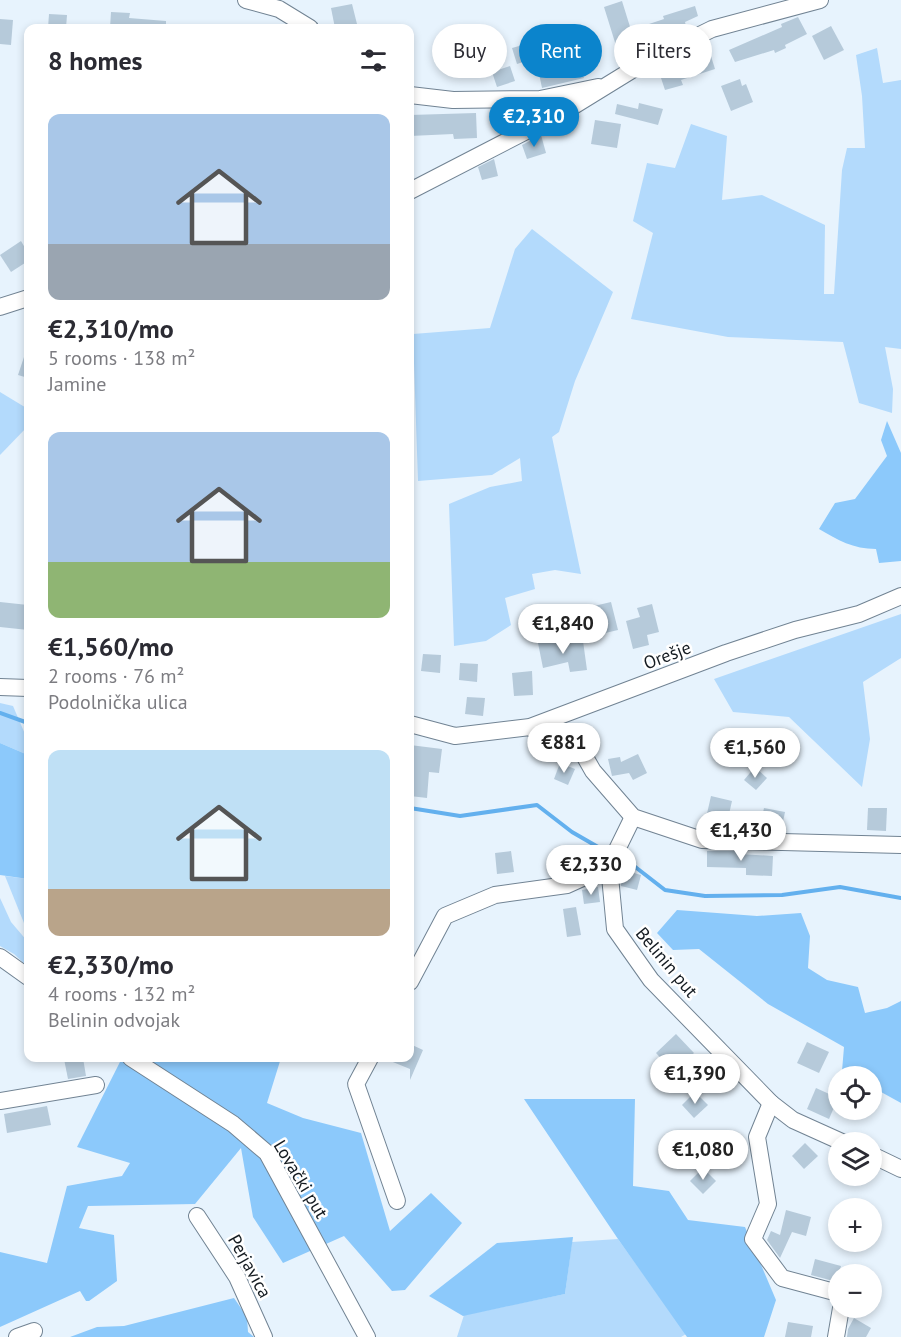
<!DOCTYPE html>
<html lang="en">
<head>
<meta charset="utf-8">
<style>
	body { margin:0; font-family:"PT Sans",sans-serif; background:#f7f7f7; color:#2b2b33; height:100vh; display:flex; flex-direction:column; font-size:22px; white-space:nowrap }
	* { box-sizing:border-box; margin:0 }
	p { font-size:20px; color:#7c7c81 }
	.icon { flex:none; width:33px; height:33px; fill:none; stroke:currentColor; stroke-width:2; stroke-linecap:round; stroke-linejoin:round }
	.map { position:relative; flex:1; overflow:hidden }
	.side { position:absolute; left:24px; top:24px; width:390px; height:1038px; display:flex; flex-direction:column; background:#fff; border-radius:12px; box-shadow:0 3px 9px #0003 }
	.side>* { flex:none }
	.hud { position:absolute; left:432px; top:24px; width:378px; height:54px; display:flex; gap:12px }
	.buttons { position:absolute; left:828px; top:1066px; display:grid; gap:12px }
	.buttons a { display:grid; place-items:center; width:54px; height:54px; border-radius:50%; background:#fff; box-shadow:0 3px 9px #0003; font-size:30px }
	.price { position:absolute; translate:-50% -51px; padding:0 14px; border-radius:21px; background:#fff; color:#222; font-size:20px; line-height:39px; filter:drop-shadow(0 2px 3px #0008) }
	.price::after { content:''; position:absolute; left:50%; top:36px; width:18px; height:14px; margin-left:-9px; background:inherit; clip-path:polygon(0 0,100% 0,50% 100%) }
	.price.current { background:#0b84cc; color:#fff }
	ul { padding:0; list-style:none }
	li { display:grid; align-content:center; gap:12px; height:318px; padding:0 24px }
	li span { display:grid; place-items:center; height:186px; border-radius:12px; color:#555 }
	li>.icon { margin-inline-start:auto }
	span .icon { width:108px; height:108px; fill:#fffc; stroke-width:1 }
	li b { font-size:26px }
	h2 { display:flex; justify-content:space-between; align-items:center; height:72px; padding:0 24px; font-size:26px }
	.tag { padding:0 21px; border-radius:27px; background:#fff; box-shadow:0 3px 9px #0003; font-size:21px; line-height:54px }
	.tag.current { background:#0b84cc; color:#fff }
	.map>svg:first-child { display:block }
	.green { fill:#b3dafc }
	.forest { fill:#8cc9fb }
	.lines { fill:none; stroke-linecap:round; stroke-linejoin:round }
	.stream { stroke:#63b0ee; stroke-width:4 }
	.building { fill:#b6cada }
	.minor-casing { stroke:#718393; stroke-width:18 }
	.minor { stroke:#fff; stroke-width:16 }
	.labels { text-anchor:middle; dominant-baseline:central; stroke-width:5; stroke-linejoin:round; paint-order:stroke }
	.street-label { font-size:18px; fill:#141b21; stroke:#fff }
</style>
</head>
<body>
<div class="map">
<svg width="901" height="1337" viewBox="0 0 901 1337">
	<rect width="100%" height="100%" fill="#e7f3fd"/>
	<g class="green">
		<path d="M877 48 883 83 901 80V349L885 347 893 389 892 413 859 403 843 342 728 337 631 319 653 233 633 221 647 163 675 168 691 124 727 136 722 200 762 195 825 225 824 294H834L842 170 847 148H865L862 96 856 55Z"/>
		<path d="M532 229 613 292 575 381 559 432 552 437 581 574 555 570 532 574 535 589 505 598 511 625 486 641 454 646 449 504 490 487 522 481 520 458 492 475 418 481 413 334 490 328 515 249Z"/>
		<path d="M0 392 28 409V426L0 455Z"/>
		<path d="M901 614V658L863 682 870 739 862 787 789 717 733 712 714 679Z"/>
		<path d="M0 703 13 706 28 741V755L0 743Z"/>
		<path d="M5 876 28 879V933Z"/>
		<path d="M0 898 11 922 28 942V967L14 954 0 946Z"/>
		<path d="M618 1239 686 1334 681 1337H457L464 1315 565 1294 572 1242Z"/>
	</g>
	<g class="forest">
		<path d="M887 421 901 453V561L879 563 876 549C853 549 838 540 819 529L835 503 855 499 887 456 881 440Z"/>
		<path d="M0 743 28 755V879L0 875Z"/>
		<path d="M677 910 757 916 801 913 810 936 808 968 827 980 858 987 865 1013 887 1008 901 1001V1103L872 1087V1077H853L842 1071 844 1047 768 1004 699 949 673 950 657 933Z"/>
		<path d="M122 1058H281L267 1103 303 1118 361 1133 390 1231 431 1193 462 1223 405 1290 392 1291 344 1236 283 1263 253 1217 241 1148 195 1204 88 1206 79 1228 114 1235 117 1281 89 1301H86L80 1291 0 1327V1252L47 1263 67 1186 122 1176 130 1163 77 1147Z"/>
		<path d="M524 1099H635L633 1186 669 1191 688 1220 745 1227 776 1300 764 1337H687L618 1239Z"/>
		<path d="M573 1237 565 1294 463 1316 429 1296 497 1243Z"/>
		<path d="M234 1298 247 1317 248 1332 254 1337H70L97 1327 124 1326Z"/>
	</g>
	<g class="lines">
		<g class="stream">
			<path d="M0 713 28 723"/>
			<path d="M410 808 460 816 537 805 572 832 605 851"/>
			<path d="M625 859 665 890 705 896 782 895 840 887 901 898"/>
		</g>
	</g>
	<g class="building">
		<path d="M622 1 631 30 664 19 663 16 695 6 698 16 685 22 686 26 661 34 662 37 618 52 604 7Z"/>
		<path d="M352 4 358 28H335L331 8Z"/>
		<path d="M111 12 130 13 129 18 166 21V28H110Z"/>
		<path d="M49 14 67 15 66 28H48Z"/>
		<path d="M798 17 807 34 785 45 786 48 775 53 774 50 735 62 729 50 782 27 781 24Z"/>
		<path d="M0 19 13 20 11 45 0 44Z"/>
		<path d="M831 26 844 50 824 60 812 36Z"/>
		<path d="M530 43 535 58 517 64 512 48Z"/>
		<path d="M554 50 557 69 578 62 584 78 542 88 535 54Z"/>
		<path d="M462 51 467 66 449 72 444 57Z"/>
		<path d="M710 53 715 69 681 80 683 85 665 90 660 75 694 64 692 59Z"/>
		<path d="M510 66 515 81 497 87 492 72Z"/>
		<path d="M740 79 742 86 746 84 753 102 731 111 721 86Z"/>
		<path d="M639 103 663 109 658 125 615 114 617 104 638 109Z"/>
		<path d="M476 113 477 138 454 139 453 134 410 136V115Z"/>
		<path d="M595 120 621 124 617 148 591 144Z"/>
		<path d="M541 135 546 153 527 159 522 145Z"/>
		<path d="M494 159 498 176 482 180 478 167Z"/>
		<path d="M21 241 28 253V261L11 272 0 255Z"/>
		<path d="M27 348H28V378L18 375Z"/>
		<path d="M0 602 28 605V630L0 627Z"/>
		<path d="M611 602 618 630 601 634 594 606Z"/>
		<path d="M652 604 659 632 647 635 649 645 633 649 626 621 640 617 637 608Z"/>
		<path d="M557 639 558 645 583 641 587 670 570 672 568 662 543 668 538 643Z"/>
		<path d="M423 654 441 655 440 673 421 671Z"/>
		<path d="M460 663 478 664 477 682 459 680Z"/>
		<path d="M532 671 533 695 514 696 512 673Z"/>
		<path d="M467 697 485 698 483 716 465 714Z"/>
		<path d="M410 745 442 749 439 773 429 772 427 798 410 796Z"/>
		<path d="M638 754 647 773 633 780 629 773 612 776 608 759 620 757 621 762Z"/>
		<path d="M560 763 575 769 568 785 554 779Z"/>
		<path d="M755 767 767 778 756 790 744 780Z"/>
		<path d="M711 796 732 801 727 823 706 818Z"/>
		<path d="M764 808 785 812 781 831 759 830Z"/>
		<path d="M868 808H887L886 831 867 830Z"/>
		<path d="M511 851 514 872 497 874 495 853Z"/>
		<path d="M707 851H740L739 854 773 856 772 876 746 875V868L707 867Z"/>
		<path d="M620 869 641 875 637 890 621 886Z"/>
		<path d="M598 887 600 902 584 904 582 890Z"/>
		<path d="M576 907 581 935 567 937 563 909Z"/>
		<path d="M676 1034 694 1053 674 1072 656 1053Z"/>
		<path d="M807 1042 829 1052 819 1073 797 1063Z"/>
		<path d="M410 1044 423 1050 410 1080V1069L383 1058H410Z"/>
		<path d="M73 1058H83L86 1076 68 1079 64 1059Z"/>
		<path d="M816 1088 838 1098 829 1119 807 1109Z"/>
		<path d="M695 1092 708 1105 694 1118 682 1105Z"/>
		<path d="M47 1106 51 1125 7 1133 4 1114Z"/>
		<path d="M805 1143 818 1156 804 1169 792 1156Z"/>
		<path d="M703 1168 716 1181 703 1194 690 1181Z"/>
		<path d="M786 1210 811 1217 806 1236 792 1232 780 1258 767 1240 771 1231 780 1235Z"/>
		<path d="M815 1259 841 1266 837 1282 811 1275Z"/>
		<path d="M854 1318 871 1328 866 1337H847L848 1329Z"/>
		<path d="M788 1322 813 1326 811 1337H785Z"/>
	</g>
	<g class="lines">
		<g class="minor-casing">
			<g id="minor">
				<path d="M246 0 279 9 310 28"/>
				<path d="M410 95 453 100 540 99 598 87"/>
				<path d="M410 191 567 110 645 62 712 29 820 0"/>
				<path d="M0 307 28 298"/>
				<path d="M0 687 28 688"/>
				<path d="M410 724 455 736 530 727 726 653 795 630 859 614 901 596"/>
				<path d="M530 727 543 736 571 745 581 750 593 771 633 817 702 840 901 845"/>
				<path d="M633 817 609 866 615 929 651 980 771 1103 793 1120 844 1143"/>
				<path d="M0 957 28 977"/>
				<path d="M410 982 445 916 495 895 567 885 609 866"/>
				<path d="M131 1058 233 1124 267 1153 367 1337"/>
				<path d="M370 1058 356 1084 397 1201"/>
				<path d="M0 1101 96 1085"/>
				<path d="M771 1103 757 1137 768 1204 753 1239 782 1278 838 1293"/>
				<path d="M872 1155 901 1169"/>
				<path d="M197 1216 237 1277 264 1337"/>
				<path d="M17 1337 34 1331"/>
				<path d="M836 1337 841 1308"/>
			</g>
		</g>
		<use href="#minor" class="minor"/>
	</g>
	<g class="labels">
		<g class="street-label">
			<text transform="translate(667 655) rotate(-21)">Orešje</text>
			<text transform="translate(667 962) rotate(50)">Belinin put</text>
			<text transform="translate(301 1179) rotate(59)">Lovački put</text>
			<text transform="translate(250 1266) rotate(61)">Perjavica</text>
		</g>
	</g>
</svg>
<div class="buttons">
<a><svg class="icon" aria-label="locate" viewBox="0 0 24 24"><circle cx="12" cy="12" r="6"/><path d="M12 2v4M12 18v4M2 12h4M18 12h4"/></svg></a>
<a><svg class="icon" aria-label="layers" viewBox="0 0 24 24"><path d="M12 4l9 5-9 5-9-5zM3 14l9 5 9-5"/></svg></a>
<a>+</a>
<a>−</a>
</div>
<b class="price current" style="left:534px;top:148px">€2,310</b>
<b class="price" style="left:563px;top:655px">€1,840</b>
<b class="price" style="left:564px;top:774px">€881</b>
<b class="price" style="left:755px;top:779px">€1,560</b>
<b class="price" style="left:741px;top:862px">€1,430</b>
<b class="price" style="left:591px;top:896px">€2,330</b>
<b class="price" style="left:695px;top:1105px">€1,390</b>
<b class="price" style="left:703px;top:1181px">€1,080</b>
<div class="hud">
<a class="tag">Buy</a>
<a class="tag current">Rent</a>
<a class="tag">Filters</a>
</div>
<section class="side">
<h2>8 homes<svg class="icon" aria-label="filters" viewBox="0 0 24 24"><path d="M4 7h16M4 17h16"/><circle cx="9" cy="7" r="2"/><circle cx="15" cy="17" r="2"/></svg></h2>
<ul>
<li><span style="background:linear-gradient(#a9c7e8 70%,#9aa5b1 0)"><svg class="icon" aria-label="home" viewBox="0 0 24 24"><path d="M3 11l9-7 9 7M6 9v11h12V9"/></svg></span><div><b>€2,310/mo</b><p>5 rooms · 138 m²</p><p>Jamine</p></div></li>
<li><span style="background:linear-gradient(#a9c7e8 70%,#8fb573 0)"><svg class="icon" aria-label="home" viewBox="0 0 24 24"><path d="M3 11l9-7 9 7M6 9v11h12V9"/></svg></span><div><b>€1,560/mo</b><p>2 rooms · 76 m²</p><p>Podolnička ulica</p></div></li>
<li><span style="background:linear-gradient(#bfe0f5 75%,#b9a48a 0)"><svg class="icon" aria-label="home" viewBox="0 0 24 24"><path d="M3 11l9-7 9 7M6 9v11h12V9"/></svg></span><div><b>€2,330/mo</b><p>4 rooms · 132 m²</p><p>Belinin odvojak</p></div></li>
</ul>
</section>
</div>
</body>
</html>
